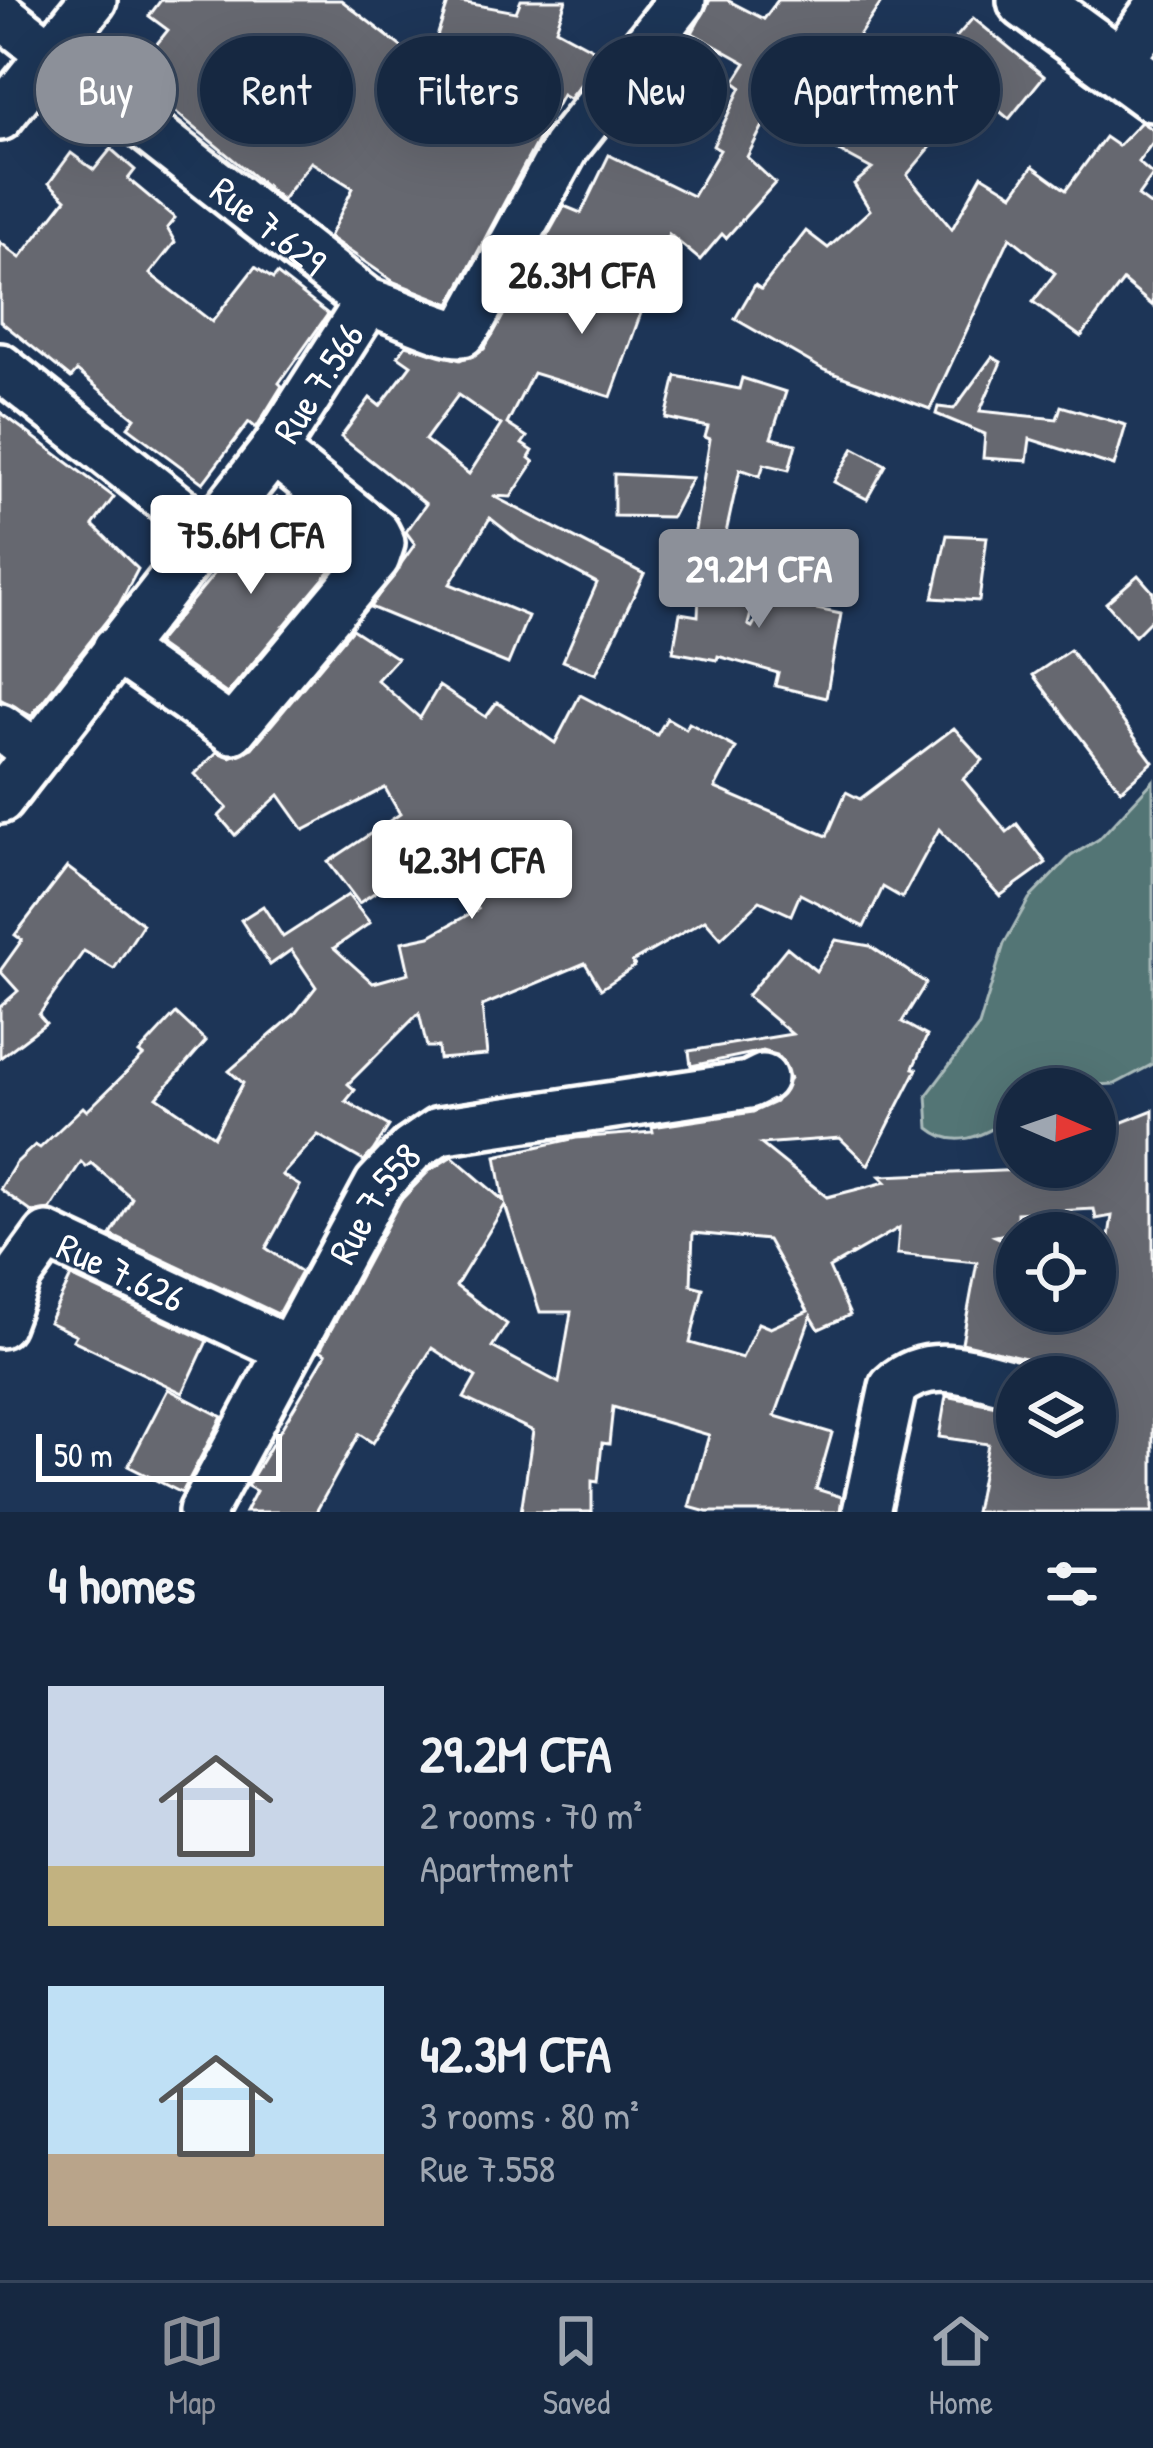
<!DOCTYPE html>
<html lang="en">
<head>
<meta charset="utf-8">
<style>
	body { margin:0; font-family:"Patrick Hand",sans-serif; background:#1f3048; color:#f1f3f6; height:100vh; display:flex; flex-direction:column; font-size:45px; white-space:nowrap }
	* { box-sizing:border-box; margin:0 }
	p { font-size:39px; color:#9ea6b1 }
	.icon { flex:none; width:66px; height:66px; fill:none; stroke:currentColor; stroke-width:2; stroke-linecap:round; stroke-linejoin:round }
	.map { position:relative; height:1512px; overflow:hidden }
	.sheet { display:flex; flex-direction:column; background:#162841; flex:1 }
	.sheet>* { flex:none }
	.guide { position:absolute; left:36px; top:36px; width:1083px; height:108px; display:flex; gap:24px }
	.needle { width:78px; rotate:92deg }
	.buttons { position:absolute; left:996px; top:1068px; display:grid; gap:24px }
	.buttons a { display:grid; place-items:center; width:120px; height:120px; border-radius:50%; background:#162841; box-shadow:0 12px 48px #0002,0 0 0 3px #35445a; font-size:60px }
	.scale { position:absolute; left:36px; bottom:30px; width:246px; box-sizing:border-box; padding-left:12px; border:6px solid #fff; border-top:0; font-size:33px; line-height:42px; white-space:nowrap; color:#fff; -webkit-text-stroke:9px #1d3557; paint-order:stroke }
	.price { position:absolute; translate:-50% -102px; padding:0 27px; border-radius:12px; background:#fff; color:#222; font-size:39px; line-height:78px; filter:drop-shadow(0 3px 6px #0008) }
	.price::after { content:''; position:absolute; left:50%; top:72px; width:36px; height:27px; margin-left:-18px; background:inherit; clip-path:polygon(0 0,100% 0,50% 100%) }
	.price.selected { background:#8c9099; color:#fff }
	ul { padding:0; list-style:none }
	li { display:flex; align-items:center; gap:36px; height:300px; padding:0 48px }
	li span { display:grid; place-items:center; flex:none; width:336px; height:240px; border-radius:0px; color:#555 }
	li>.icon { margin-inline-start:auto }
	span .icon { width:144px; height:144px; fill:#fffc; stroke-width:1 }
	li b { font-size:51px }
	h2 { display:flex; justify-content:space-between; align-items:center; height:144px; padding:0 48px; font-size:51px }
	.chip { padding:0 42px; border-radius:54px; background:#162841; box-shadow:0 12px 48px #0002,0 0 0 3px #35445a; font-size:42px; line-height:108px }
	.chip.selected { background:#8c9099; color:#fff }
	.tab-bar { display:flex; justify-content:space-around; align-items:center; height:168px; border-top:3px solid #35445a; background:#162841; font-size:33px; color:#9ea6b1 }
	.tab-bar a { display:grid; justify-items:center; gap:6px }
	.tab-bar .selected { color:#8c9099 }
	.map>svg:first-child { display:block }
	.green { fill:#537474; stroke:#a9baba; stroke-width:3 }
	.building { fill:#66676f; stroke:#fff; stroke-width:3; fill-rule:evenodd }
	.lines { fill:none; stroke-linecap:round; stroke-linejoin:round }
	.minor-casing { stroke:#fff; stroke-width:54 }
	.major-casing { stroke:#fff; stroke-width:66 }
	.minor { stroke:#1d3557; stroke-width:45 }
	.major { stroke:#1d3557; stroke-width:57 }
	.labels { text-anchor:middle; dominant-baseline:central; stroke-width:9; stroke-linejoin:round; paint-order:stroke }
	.street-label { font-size:39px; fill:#fff; stroke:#1d3557 }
</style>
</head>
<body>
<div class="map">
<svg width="1153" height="1512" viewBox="0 0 1153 1512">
	<rect width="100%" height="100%" fill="#1d3557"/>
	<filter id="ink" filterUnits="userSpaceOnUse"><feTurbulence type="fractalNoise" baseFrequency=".00833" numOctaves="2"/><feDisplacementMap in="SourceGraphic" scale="24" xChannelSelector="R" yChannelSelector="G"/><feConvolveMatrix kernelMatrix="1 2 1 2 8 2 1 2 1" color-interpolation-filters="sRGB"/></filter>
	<g filter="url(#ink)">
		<path class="green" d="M1153 781V1064L1115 1084 1017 1089V1115C988 1131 959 1153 929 1128L927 1095 979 1026 1004 944 1029 899 1071 856 1099 839Z"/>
		<g class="building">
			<path d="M161 0H341L427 67 449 0 516 12 521 0H566L556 29 604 55 569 99 562 95 450 304 394 282 329 237 353 188 311 162 282 200 138 81 136 70 168 30 149 16Z"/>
			<path d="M710 0H727L764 19 778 0H883L828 81 854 98 816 139 769 114 747 157 775 183 726 238 722 234 700 260 669 234 611 397 533 373 507 424 527 437 522 444 533 451 529 458 534 462 511 497 493 496 644 574 596 674 563 661 597 583 519 541 490 518 450 584 528 616 508 664 370 607 415 544 406 532 426 504 341 437 370 398 380 406 411 365 398 356 406 345 460 360 484 349 564 206 581 213 609 155 693 196 720 150 713 146 741 87 734 82 746 63 692 33ZM458 395 501 425 469 474 425 440Z"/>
			<path d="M973 18 1044 76 1009 119 977 92 907 175 952 229 982 175 1013 194 1033 166 1066 190 1105 137 1118 146 1141 122 1153 130V142L1138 162 1153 175 1138 196 1153 207V306L1123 281 1081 337 1033 302 1055 273 1010 237 930 409 824 370 735 319 755 285 761 289 806 231 828 248 870 210 854 184 872 169 835 149 862 103 898 126 948 67 938 58Z"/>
			<path d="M111 149 135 170 128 179 175 218 167 228 175 242 150 274 212 322 255 267 273 279 277 274 328 314 279 383 282 386 256 428 249 422 203 483 128 427 135 418 77 371 71 378 0 321V242L20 258 66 199 49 183 71 153 94 170Z"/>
			<path d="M992 357 1001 362 980 411 1057 419 1061 406 1126 425 1114 466 1030 439 1027 461 983 458 985 434 936 414 938 407 954 409Z"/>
			<path d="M676 376 739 389 742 378 786 392 771 438 796 444 789 470 764 464 760 476 740 469 724 542 694 536 710 439 705 437 708 427 666 418Z"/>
			<path d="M0 412 114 497 93 525 138 569 119 605 31 716 0 699Z"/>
			<path d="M854 448 886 465 867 499 834 482Z"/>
			<path d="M614 474 692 478 672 517 614 516Z"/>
			<path d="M277 498 335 546 330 551 340 559 227 694 156 644Z"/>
			<path d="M947 535 987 537 979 601 933 598Z"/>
			<path d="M701 557 761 573 748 625 752 627 768 599 841 614 826 698 775 686 778 673 718 656 717 660 673 652 680 613 698 616Z"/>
			<path d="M1138 575 1153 592V618L1135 636 1106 603Z"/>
			<path d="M352 629 397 658 377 680 420 718 439 686 486 717 497 702 555 743 580 695 657 735 667 718 686 729 689 723 736 748 715 788 827 836 846 792 860 799 954 728 983 760 963 779 1007 832 1017 824 1046 863 1000 896 939 829 902 898 883 887 864 927 800 894 791 915 760 901 721 938 705 920 632 962 635 966 601 989 585 963 482 1006 487 1055 439 1059 438 1047H427L419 1013 348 1084 355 1090 346 1101 389 1126 373 1151 364 1161 318 1135 282 1175 300 1186 266 1248 301 1272 278 1314 111 1235 132 1198 91 1163 86 1167 81 1162 50 1210 33 1213 0 1189 16 1163 35 1145 40 1148 83 1107 87 1111 143 1056 139 1053 176 1013 206 1041 157 1097 214 1136 243 1083 229 1071 294 1015 316 987 291 950 270 965 241 920 263 906 283 937 348 895 370 923 334 948 373 983 409 973 402 942 430 936 478 909 443 860 409 891 397 878 359 903 328 862 400 814 385 788 304 830 279 795 235 835 219 816 227 808 195 774 217 752 230 757 252 748Z"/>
			<path d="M1070 650 1153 762 1121 790 1033 675Z"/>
			<path d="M67 867 143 924 114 969 84 951 39 1015 46 1023 0 1058V1007L18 991 0 971 22 940 15 935Z"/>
			<path d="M836 940 870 946 926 983 902 1022 927 1036 913 1068 917 1069 868 1165 840 1138 761 1144 827 1197 886 1182 880 1176 1095 1167V1133L1153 1110V1512H975L988 1444 939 1437 946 1396 1017 1410V1455H1095V1377H1049L1025 1358 962 1343 977 1262 897 1254 899 1228 829 1268 850 1315 819 1329 811 1316 775 1416 832 1433 816 1489 842 1497 840 1512H707L689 1507 709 1435 613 1407 609 1444 602 1443 598 1482 592 1481V1512H521L533 1431 464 1398 476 1377 432 1348 373 1443 359 1434 316 1512H245L256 1491 247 1486 326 1354 320 1350 400 1201 429 1171 452 1156 504 1201 496 1156 576 1138 653 1132 652 1127 753 1112 775 1102 790 1078 777 1055 763 1051 691 1066 689 1051 792 1034 747 996 787 947 816 971ZM505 1205 540 1312H571L559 1383 492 1347 507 1324 456 1286ZM1094 1209 1096 1219 1112 1216 1105 1263 1111 1289 1095 1282V1311H1017V1246L995 1236 1017 1232V1213ZM693 1233 768 1240 808 1311 770 1328 758 1323 742 1358 690 1343 703 1288 691 1285Z"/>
			<path d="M71 1277 207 1341 183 1393 73 1340 76 1335 49 1322Z"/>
			<path d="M168 1389 222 1417 182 1493 128 1466Z"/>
		</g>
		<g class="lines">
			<g class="minor-casing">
				<g id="minor">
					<path id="s1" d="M0 14 368 302C393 308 444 335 462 333L471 321 565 148 682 0"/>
					<path d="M1116 66 1153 14"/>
					<path d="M0 117 93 0"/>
					<path d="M0 367 206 531"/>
					<path d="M116 649 232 730 376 558 381 543 376 533 273 451"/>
					<path d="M0 727 36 753"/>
					<path id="s2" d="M0 800 273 451 368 302"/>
					<path id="s3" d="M0 1324 18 1276 47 1236 288 1349"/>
					<path id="s4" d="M202 1512 378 1185 411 1150 439 1131 749 1085 763 1078"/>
					<path d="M866 1512 893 1387C931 1353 973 1374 1017 1384"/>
				</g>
			</g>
			<g class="major-casing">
				<path id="major" d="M1027 0 1153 92"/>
			</g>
			<use href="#minor" class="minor"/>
			<use href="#major" class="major"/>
		</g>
	</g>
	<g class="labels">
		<g class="street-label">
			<text stroke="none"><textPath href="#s1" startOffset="342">Rue 7.629</textPath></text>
			<text stroke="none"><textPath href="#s2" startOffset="525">Rue 7.566</textPath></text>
			<text stroke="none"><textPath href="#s4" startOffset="354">Rue 7.558</textPath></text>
			<text stroke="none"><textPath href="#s3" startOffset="183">Rue 7.626</textPath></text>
		</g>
	</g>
</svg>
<div class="buttons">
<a><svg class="needle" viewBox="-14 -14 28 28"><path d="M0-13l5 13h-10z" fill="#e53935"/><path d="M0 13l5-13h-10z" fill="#9ea6b1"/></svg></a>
<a><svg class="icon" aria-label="locate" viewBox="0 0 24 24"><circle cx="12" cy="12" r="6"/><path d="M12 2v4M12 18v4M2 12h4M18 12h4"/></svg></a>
<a><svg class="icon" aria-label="layers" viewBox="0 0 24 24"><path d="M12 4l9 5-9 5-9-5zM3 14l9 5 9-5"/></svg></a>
</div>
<div class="scale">50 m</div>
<b class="price" style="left:582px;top:337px">26.3M CFA</b>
<b class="price" style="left:251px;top:597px">75.6M CFA</b>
<b class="price selected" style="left:759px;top:631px">29.2M CFA</b>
<b class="price" style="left:472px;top:922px">42.3M CFA</b>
<div class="guide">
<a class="chip selected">Buy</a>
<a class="chip">Rent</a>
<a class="chip">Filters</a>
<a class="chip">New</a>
<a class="chip">Apartment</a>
</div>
</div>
<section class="sheet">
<h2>4 homes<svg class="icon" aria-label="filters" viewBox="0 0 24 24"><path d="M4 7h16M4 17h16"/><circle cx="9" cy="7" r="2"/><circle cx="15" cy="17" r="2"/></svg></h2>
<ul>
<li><span style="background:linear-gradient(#c9d6e8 75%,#c2b280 0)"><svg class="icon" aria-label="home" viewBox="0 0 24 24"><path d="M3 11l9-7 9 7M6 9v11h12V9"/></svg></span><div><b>29.2M CFA</b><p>2 rooms · 70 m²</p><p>Apartment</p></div></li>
<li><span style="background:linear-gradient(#bfe0f5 70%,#b9a48a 0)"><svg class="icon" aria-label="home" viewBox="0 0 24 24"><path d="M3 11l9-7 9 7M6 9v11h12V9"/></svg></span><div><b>42.3M CFA</b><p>3 rooms · 80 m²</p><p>Rue 7.558</p></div></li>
</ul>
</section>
<nav class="tab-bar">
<a class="selected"><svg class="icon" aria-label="map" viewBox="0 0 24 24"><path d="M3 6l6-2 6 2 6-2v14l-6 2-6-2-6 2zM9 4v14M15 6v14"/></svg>Map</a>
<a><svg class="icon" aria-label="saved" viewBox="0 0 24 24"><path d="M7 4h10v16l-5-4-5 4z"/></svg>Saved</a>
<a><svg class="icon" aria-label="home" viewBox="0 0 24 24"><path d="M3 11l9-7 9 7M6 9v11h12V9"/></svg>Home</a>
</nav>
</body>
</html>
